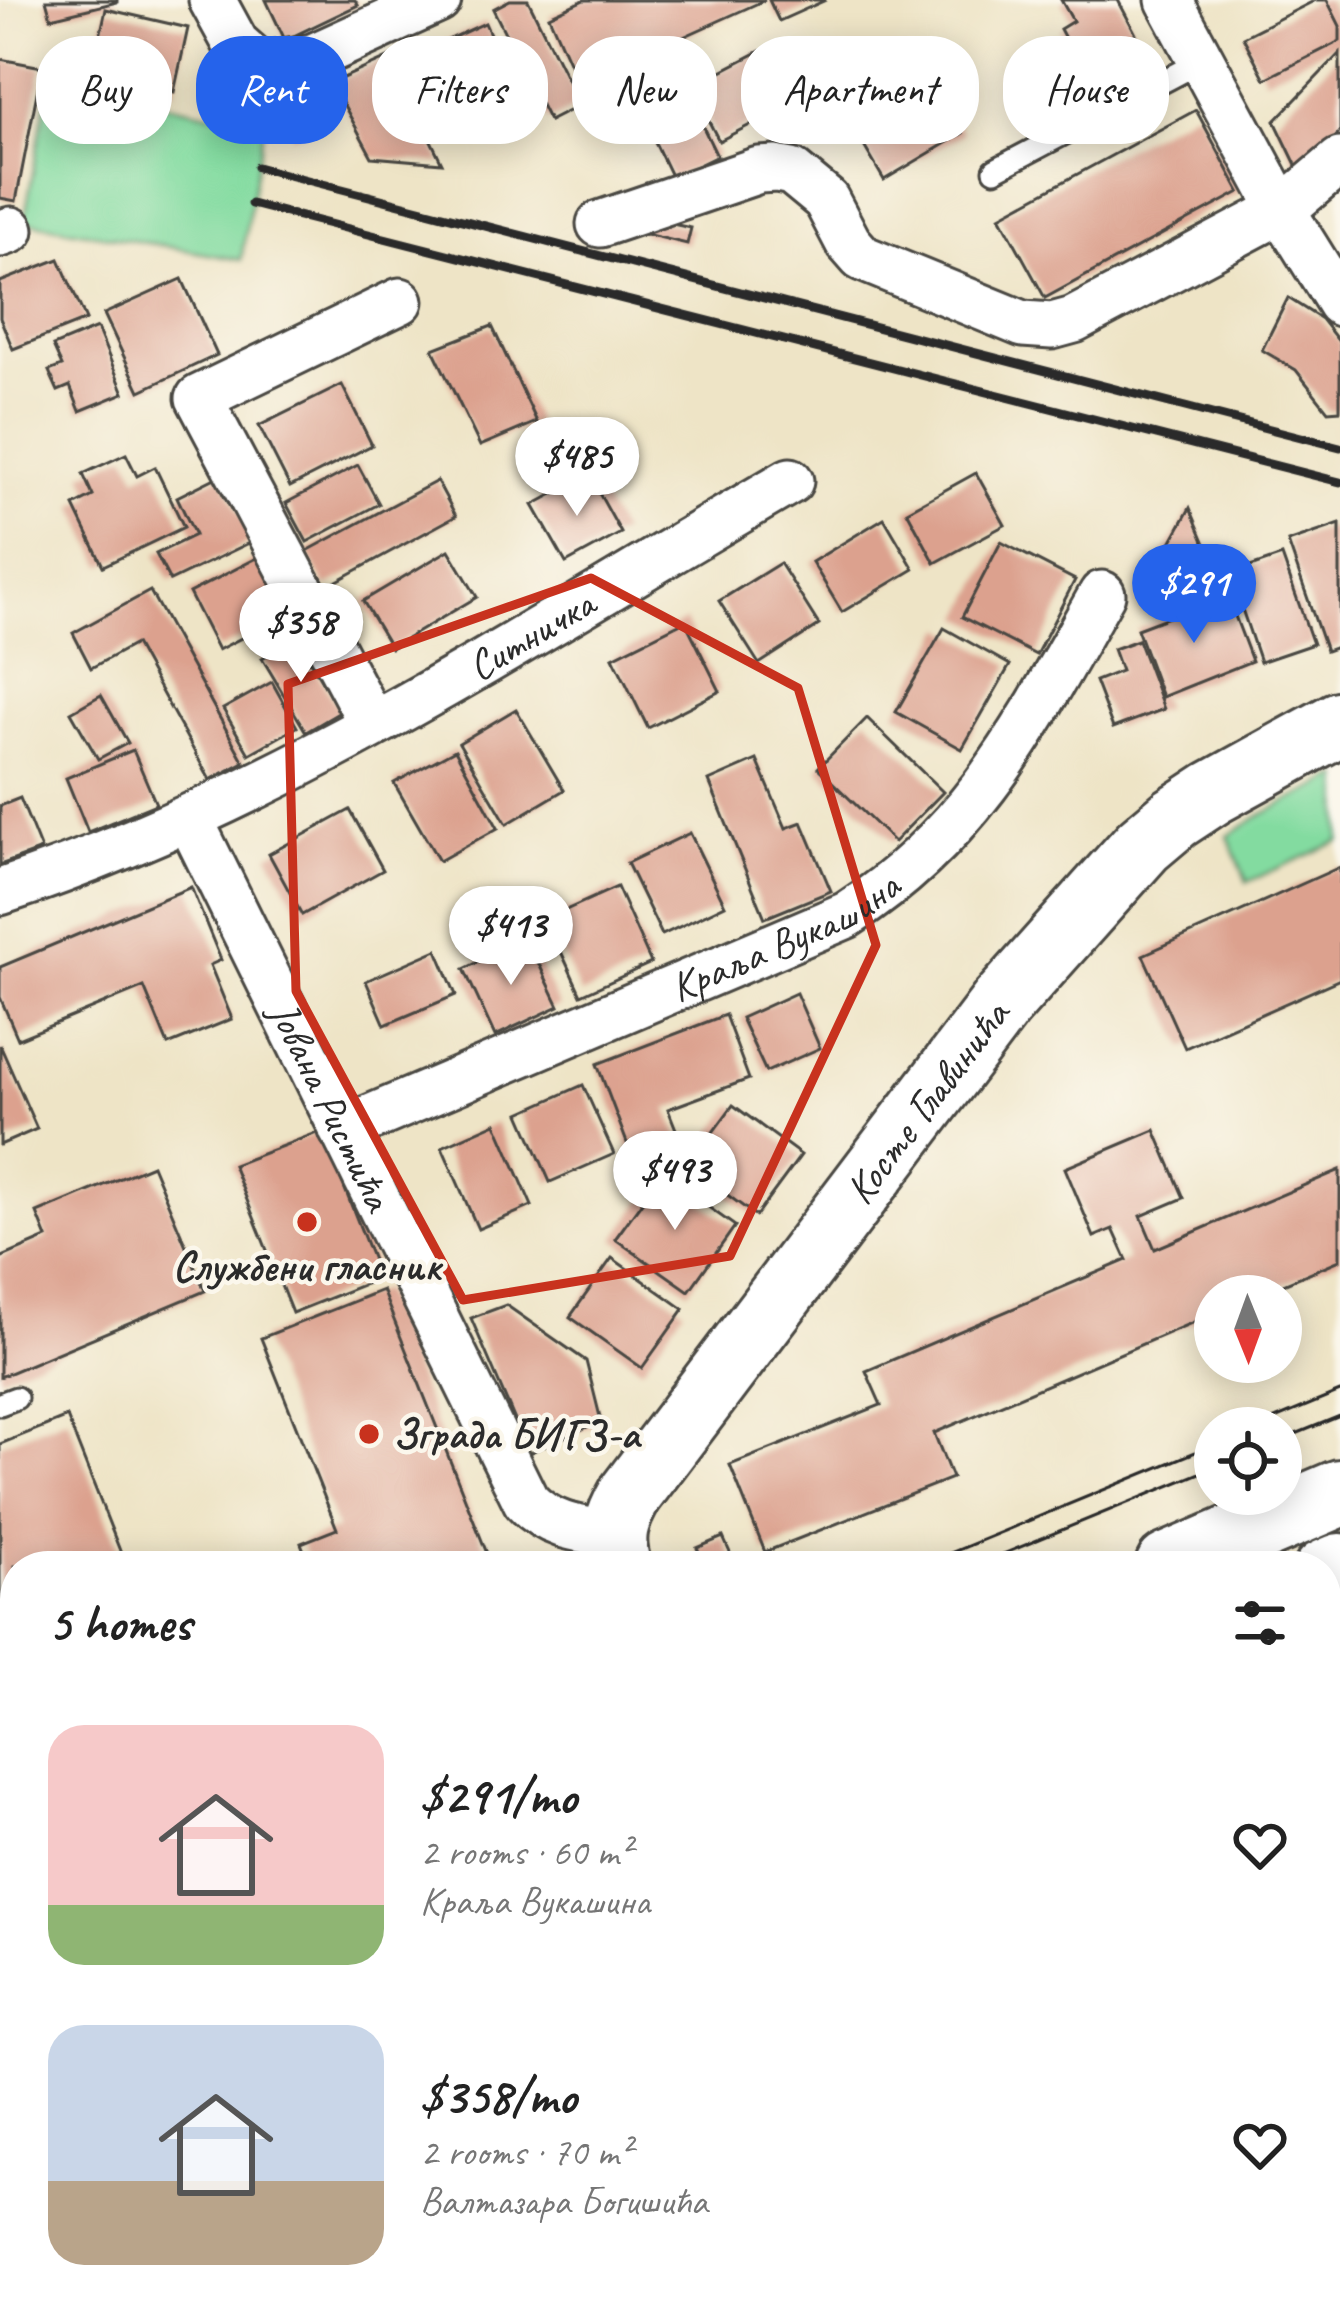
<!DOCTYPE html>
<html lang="en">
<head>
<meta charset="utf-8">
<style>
	body { margin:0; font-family:Caveat,sans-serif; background:#f6f6f6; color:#222; height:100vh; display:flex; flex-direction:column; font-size:45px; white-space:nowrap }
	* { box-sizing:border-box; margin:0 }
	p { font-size:39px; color:#767676 }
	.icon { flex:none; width:66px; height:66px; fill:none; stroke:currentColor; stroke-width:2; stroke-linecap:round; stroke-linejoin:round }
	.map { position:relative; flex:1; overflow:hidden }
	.side { position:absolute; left:0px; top:1551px; width:1341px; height:768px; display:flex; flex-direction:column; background:#fff; border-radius:48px 48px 0 0; box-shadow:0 6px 30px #0003 }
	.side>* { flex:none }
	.guide { position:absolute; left:36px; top:36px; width:1269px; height:108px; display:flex; gap:24px }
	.needle { width:78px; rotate:179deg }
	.buttons { position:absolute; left:1194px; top:1275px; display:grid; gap:24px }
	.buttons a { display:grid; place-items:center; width:108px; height:108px; border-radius:50%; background:#fff; box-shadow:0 6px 30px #0003; font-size:60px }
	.price { position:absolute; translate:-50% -102px; padding:0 27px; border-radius:42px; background:#fff; color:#222; font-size:39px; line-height:78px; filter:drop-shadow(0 3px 6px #0008) }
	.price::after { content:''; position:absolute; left:50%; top:72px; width:36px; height:27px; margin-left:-18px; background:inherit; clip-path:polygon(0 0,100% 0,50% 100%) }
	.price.current { background:#2563eb; color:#fff }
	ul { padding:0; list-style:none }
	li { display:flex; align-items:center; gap:36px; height:300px; padding:0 48px }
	li span { display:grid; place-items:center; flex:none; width:336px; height:240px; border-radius:36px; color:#555 }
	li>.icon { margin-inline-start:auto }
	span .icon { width:144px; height:144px; fill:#fffc; stroke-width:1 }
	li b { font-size:51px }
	h2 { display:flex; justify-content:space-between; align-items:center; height:144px; padding:0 48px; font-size:51px }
	.chip { padding:0 42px; border-radius:48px; background:#fff; box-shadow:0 6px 30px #0003; font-size:42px; line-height:108px }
	.chip.current { background:#2563eb; color:#fff }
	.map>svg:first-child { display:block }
	.green { fill:#83dba0; stroke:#578366; stroke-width:3 }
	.building { fill:#dca18e }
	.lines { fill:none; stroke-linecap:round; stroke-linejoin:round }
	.lane-casing { stroke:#484742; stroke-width:27 }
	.street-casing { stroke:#484742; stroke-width:51 }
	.secondary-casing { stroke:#484742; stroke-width:69 }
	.primary-casing { stroke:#484742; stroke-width:72 }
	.highway-casing { stroke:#484742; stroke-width:72 }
	.lane { stroke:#fff; stroke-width:21 }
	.street { stroke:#fff; stroke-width:45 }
	.secondary { stroke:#fff; stroke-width:63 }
	.primary { stroke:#fff; stroke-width:66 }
	.highway { stroke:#fff; stroke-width:66 }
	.tram { stroke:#2b2b2b; stroke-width:3 }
	.rail { stroke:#2b2b2b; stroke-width:9 }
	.marked { fill:none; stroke:#c8321e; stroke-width:9; stroke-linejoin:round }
	.poi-dot { fill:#c8321e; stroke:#fbf7ec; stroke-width:4.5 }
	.labels { text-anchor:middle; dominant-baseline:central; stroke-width:9; stroke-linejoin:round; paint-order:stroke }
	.street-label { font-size:42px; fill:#2b2b2b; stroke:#fbf7ec }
	.poi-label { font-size:42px; font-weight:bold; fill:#2b2b2b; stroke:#fbf7ec }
</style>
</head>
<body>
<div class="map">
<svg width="1340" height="2319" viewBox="0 0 1340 2319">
	<rect width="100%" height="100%" fill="#fbf7ec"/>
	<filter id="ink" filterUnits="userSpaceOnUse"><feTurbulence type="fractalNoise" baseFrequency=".00833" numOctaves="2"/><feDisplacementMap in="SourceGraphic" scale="24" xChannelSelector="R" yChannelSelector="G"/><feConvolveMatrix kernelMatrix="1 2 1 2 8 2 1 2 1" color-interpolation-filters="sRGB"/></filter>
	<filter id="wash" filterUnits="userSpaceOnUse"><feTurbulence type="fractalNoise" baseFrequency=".004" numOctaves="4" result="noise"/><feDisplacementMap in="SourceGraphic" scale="48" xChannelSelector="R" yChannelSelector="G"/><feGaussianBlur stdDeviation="2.7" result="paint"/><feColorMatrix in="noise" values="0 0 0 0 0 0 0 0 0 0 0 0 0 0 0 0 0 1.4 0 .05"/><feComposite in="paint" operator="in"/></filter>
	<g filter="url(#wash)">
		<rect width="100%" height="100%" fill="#eee4c6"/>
		<g class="green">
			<path d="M50 79 264 125 241 260 24 221Z"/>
			<path d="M1340 776V841L1247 882 1228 836 1263 814Z"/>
			<path d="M15 2123V2190L0 2200V2132Z"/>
		</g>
		<g id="blocks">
			<g class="building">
				<path d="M46 0H117V2L51 18Z"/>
				<path d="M266 0H355L358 5 285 40Z"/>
				<path d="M510 0H528L580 105 549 121 493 9Z"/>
				<path d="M584 0H765L579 84 549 16Z"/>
				<path d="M769 0H826L779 21Z"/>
				<path d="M1061 0H1118L1147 55 1090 85 1060 29 1073 21Z"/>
				<path d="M1316 0H1327L1340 26V41L1265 79 1243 37Z"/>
				<path d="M106 9 188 28 174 92 92 73Z"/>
				<path d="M485 23 519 99 439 136 404 60Z"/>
				<path d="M760 51 789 105 719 141 691 87Z"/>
				<path d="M1340 53V132L1301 175 1275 121Z"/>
				<path d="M390 57 442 163 372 157 332 83Z"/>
				<path d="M0 59 42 67 16 201 0 198Z"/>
				<path d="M676 71 717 156 672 178 631 93Z"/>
				<path d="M317 81 334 118 293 136 276 99Z"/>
				<path d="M933 83 963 133 884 180 854 129Z"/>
				<path d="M1196 110 1240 192 1045 298 1000 216Z"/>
				<path d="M644 218 691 228 687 244 641 233Z"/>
				<path d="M59 259 86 320 13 349 0 318V282Z"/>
				<path d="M182 279 217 355 140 391 104 314Z"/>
				<path d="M1288 298 1321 319 1340 343V410L1328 411 1296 370 1262 350Z"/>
				<path d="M492 326 537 422 480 446 433 349Z"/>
				<path d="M97 328 124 393 80 411 70 386 58 391 49 371 62 366 53 346Z"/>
				<path d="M342 385 372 445 290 487 259 426Z"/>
				<path d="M126 454 137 476 155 467 184 527 103 566 74 506 93 496 83 474Z"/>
				<path d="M358 465 379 504 307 542 286 503Z"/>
				<path d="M976 473 1005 525 935 563 907 511Z"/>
				<path d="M221 475 253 541 170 581 156 554 195 535 177 497Z"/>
				<path d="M589 475 621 533 566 563 533 505Z"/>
				<path d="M437 481 456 516 326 587 307 551Z"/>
				<path d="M1190 508 1222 584 1173 605 1157 568Z"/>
				<path d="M884 518 914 569 842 612 812 562Z"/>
				<path d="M1340 524V646L1326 651 1288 542Z"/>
				<path d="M1001 542 1075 580 1036 655 962 617Z"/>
				<path d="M449 550 477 597 391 648 363 601Z"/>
				<path d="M261 556 290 613 218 650 189 593Z"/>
				<path d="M1282 556 1313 644 1260 662 1230 574Z"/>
				<path d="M780 563 819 625 759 664 719 601Z"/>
				<path d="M150 591 244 762 210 780 135 644 91 668 73 633Z"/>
				<path d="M1227 595 1252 661 1162 697 1137 629Z"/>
				<path d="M685 621 720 691 648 728 613 657Z"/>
				<path d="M944 628 1010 665 962 749 896 712Z"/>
				<path d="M297 639 340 712 306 732 262 658Z"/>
				<path d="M1138 640 1164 709 1113 728 1095 681 1121 671 1113 649Z"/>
				<path d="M272 682 297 727 249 754 223 709Z"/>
				<path d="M101 695 128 743 98 759 71 712Z"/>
				<path d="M516 709 564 790 507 824 459 743Z"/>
				<path d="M867 718 943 792 894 842 818 768Z"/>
				<path d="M133 750 156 804 88 832 66 778Z"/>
				<path d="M455 750 498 828 439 861 394 783Z"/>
				<path d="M757 760 786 828 802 822 831 891 765 918 709 781Z"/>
				<path d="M20 798 41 850 0 865V806Z"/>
				<path d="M350 810 383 870 302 915 269 854Z"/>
				<path d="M690 833 725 905 662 935 627 863Z"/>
				<path d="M1340 867V979L1185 1048 1143 955Z"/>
				<path d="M191 887 221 960 210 965 232 1019 168 1045 144 987 18 1039 0 997V967Z"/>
				<path d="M617 887 651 963 581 995 546 919Z"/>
				<path d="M527 939 559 1006 495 1036 464 969Z"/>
				<path d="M437 950 456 995 385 1025 366 981Z"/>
				<path d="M796 993 820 1048 766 1072 741 1018Z"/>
				<path d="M725 1015 749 1079 668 1109 679 1137 632 1156 597 1064Z"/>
				<path d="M0 1045 37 1129 0 1145Z"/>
				<path d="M583 1085 614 1154 550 1182 520 1113Z"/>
				<path d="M733 1105 801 1155 756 1216 688 1166Z"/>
				<path d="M496 1123 532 1206 478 1229 442 1147Z"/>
				<path d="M1155 1130 1184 1198 1141 1216 1155 1249 1340 1170V1260L1255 1296H1215V1313L934 1433 952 1478 765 1552 730 1465 881 1405 866 1371 1127 1260 1113 1229 1094 1237 1065 1168Z"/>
				<path d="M322 1131 380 1278 292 1313 233 1165Z"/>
				<path d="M152 1165 205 1291 0 1377V1258L47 1238 37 1213Z"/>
				<path d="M662 1174 735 1226 689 1291 615 1239Z"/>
				<path d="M612 1258 684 1309 642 1368 570 1317Z"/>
				<path d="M382 1290 492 1566H310L301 1543 337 1529 261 1338Z"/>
				<path d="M506 1305 586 1361 601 1421 529 1453 471 1318Z"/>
				<path d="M67 1417 126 1566H15V1637L0 1600V1444Z"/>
				<path d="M723 1537 735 1564 705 1566 697 1548Z"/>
				<path d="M1340 1771V2115L1326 2121V1777Z"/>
				<path d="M1326 2198 1340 2208V2295L1326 2286Z"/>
			</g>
		</g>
	</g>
	<g filter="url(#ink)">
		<use href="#blocks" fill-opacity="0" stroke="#484742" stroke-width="3"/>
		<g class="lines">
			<g class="lane-casing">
				<g id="lane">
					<path d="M995 170 1202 61"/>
					<path d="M0 1404 16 1398"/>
					<path d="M1326 1724 1340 1718"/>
					<path d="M0 1800 15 1843"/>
				</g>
			</g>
			<g class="street-casing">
				<g id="street">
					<path d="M212 0 236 44 261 66 313 57 438 0"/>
					<path d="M1169 0 1282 210 1340 303"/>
					<path d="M600 224 759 170 776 169 792 172 826 200 848 242 862 258 1023 324 1052 326 1074 320 1282 210 1340 161"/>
					<path d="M0 234 11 230"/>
					<path d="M372 724 199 398 400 301"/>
					<path id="s1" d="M189 818 526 1501C550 1527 579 1529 613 1534"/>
					<path id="s2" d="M0 892C282 799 535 629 790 481"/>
					<path id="s3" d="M342 1130 847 915C976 831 1028 724 1102 594"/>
				</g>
			</g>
			<g class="secondary-casing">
				<g id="secondary">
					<path id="s4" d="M619 1566C610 1536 616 1519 631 1493L1002 1003 1143 845 1175 818 1213 793 1340 723"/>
					<path d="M0 2077 15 2068"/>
				</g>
			</g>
			<g class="primary-casing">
				<g id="primary">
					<path d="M1169 1566 1340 1493"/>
					<path d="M1326 1573 1340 1567"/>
					<path d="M0 2246 15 2234"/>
				</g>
			</g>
			<g class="highway-casing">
				<g id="highway">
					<path d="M0 2004 15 1997"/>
					<path d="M80 2319 95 2304"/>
				</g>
			</g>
			<use href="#lane" class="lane"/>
			<use href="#street" class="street"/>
			<use href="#secondary" class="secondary"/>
			<use href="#primary" class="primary"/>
			<use href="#highway" class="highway"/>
			<g class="tram">
				<path d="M1253 1428 1340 1392"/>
				<path d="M1281 1440 1340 1416"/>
				<path d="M919 1566 1215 1444"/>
				<path d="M974 1566 1215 1467"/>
				<path d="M0 1945 15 1939"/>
				<path d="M0 1968 15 1962"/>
			</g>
			<g class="rail">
				<path d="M257 167 1340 447"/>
				<path d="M251 204 1340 482"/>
			</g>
		</g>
	</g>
	<path class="marked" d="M591 578 798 688 876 945 730 1256 463 1300 296 991 288 684Z"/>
	<g class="poi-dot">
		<circle cx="307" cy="1222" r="12"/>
		<circle cx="369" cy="1434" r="12"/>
	</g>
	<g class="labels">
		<g class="street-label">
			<text stroke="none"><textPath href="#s2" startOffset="591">Ситничка</textPath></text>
			<text stroke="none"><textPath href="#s3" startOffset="483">Краља Вукашина</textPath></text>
			<text stroke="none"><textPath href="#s4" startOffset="567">Косте Главинића</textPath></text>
			<text stroke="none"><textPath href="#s1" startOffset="321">Јована Ристића</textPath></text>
		</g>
		<g class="poi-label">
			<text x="307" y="1266">Службени гласник</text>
			<text x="393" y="1434" text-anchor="start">Зграда БИГЗ-а</text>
		</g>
	</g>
</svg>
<div class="buttons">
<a><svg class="needle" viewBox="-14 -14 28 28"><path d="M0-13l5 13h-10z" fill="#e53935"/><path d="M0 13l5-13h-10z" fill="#767676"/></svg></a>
<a><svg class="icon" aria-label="locate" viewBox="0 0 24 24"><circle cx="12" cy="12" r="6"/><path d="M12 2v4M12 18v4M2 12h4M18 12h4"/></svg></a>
</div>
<b class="price" style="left:577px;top:519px">$485</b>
<b class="price current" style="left:1194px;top:646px">$291</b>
<b class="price" style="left:301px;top:685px">$358</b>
<b class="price" style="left:511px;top:988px">$413</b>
<b class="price" style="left:675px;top:1233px">$493</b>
<div class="guide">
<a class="chip">Buy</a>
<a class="chip current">Rent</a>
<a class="chip">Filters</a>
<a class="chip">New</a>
<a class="chip">Apartment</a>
<a class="chip">House</a>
</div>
<section class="side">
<h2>5 homes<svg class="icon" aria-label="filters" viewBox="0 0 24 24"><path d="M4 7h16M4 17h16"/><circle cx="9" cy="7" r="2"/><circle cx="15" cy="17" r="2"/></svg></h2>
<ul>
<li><span style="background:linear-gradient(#f6c9c9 75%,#8fb573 0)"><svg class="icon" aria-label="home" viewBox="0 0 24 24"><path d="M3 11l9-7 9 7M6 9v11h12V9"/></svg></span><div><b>$291/mo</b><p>2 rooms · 60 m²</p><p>Краља Вукашина</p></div><svg class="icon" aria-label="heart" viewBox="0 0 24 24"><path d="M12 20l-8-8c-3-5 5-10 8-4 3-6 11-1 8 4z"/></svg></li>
<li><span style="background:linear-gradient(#c9d6e8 65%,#b9a48a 0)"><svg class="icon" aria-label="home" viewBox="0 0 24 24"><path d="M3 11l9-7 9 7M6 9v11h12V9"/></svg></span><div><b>$358/mo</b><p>2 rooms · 70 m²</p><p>Валтазара Богишића</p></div><svg class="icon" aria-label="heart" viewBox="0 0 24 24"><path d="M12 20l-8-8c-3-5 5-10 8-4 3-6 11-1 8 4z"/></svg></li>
</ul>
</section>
</div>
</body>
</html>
